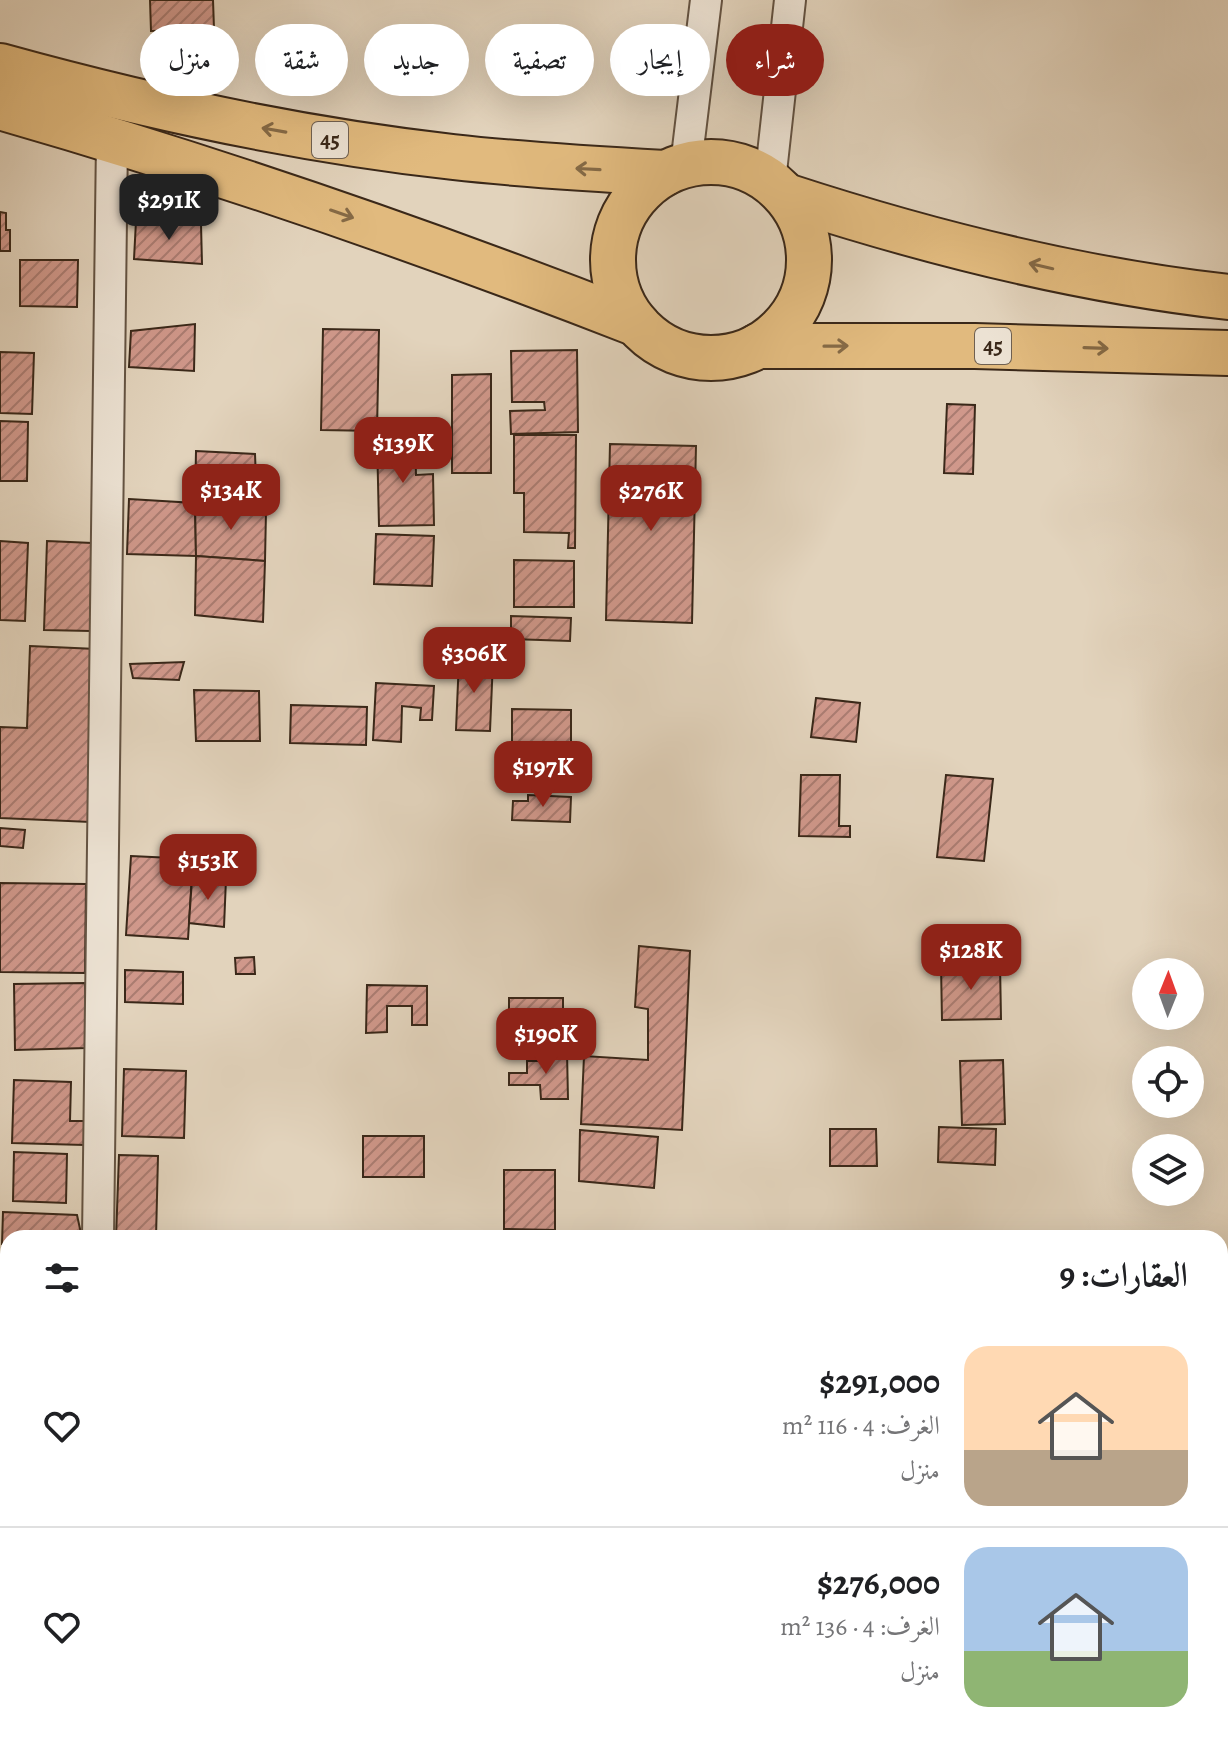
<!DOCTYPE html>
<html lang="ar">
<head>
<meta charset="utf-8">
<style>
	body { margin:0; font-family:Alegreya,Amiri,serif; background:#f6f6f6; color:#202124; direction:rtl; height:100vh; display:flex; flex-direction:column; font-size:30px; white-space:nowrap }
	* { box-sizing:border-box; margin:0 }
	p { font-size:26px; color:#757577 }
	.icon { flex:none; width:44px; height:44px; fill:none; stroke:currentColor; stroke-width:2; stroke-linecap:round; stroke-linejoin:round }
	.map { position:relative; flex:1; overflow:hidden; direction:ltr }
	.panel { position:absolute; left:0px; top:1230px; width:1228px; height:512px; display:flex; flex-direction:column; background:#fff; border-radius:24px 24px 0 0; box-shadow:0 8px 32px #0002; direction:rtl }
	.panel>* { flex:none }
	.top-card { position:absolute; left:24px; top:24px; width:800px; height:72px; direction:rtl; display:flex; gap:16px }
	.needle { width:52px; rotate:1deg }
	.tools { position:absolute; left:1132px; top:958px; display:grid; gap:16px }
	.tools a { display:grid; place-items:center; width:72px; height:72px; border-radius:50%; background:#fff; box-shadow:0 8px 32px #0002; font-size:40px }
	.price { position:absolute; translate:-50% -68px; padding:0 18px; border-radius:16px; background:#8f2418; color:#fff; font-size:26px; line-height:52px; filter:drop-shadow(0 2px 4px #0008) }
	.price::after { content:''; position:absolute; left:50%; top:48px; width:24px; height:18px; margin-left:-12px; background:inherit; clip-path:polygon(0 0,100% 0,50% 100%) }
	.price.active { background:#222; color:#fff }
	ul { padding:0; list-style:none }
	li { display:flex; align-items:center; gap:24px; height:200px; padding:0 40px }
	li+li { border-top:2px solid #e0e0e0 }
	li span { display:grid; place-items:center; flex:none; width:224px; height:160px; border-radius:24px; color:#555 }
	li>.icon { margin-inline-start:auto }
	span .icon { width:96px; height:96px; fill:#fffc; stroke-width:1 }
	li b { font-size:34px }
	h2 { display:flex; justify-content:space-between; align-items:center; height:96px; padding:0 40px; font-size:34px }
	.tag { padding:0 28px; border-radius:36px; background:#fff; box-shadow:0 8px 32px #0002; font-size:28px; line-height:72px }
	.tag.active { background:#8f2418; color:#fff }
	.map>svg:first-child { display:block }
	.building { fill:url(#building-hatch); stroke:#3a2819; stroke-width:2 }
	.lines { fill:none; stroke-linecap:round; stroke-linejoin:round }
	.street-casing { stroke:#645342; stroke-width:34 }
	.highway-casing { stroke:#3a2819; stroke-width:48 }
	.street { stroke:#ece2d3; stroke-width:30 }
	.highway { stroke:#e1ba7e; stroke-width:44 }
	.oneway { stroke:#856a46 }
	.labels { text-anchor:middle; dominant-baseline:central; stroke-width:6; stroke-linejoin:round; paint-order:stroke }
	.shield { fill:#ece2d3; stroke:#6f6051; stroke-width:2 }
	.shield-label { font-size:22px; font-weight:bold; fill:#3a2819 }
</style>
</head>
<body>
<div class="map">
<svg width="1228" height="1742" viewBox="0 0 1228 1742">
	<defs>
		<pattern id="building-hatch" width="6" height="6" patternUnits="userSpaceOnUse" patternTransform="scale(2)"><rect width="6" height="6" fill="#d0988b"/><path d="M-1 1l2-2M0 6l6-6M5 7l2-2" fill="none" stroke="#aa7c71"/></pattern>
	</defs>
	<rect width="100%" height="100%" fill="#e2d3bc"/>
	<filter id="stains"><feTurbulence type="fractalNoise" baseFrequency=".0025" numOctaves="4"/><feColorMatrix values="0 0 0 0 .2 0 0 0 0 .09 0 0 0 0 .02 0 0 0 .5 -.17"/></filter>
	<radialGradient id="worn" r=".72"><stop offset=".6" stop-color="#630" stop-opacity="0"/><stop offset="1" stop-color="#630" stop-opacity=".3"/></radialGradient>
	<g class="building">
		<path d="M150 0H213L214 29 151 31Z"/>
		<path d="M0 212 6 213V230H10V251H0Z"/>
		<path d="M136 221 201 224 202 264 134 259Z"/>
		<path d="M20 260H78L77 307 20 306Z"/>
		<path d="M195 324 194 371 129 367 131 331Z"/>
		<path d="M323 329 379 330 377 431 321 430Z"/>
		<path d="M577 350 578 432 511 434 510 411 545 410 544 402H512L511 351Z"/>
		<path d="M0 352 34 353 32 414 0 413Z"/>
		<path d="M491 374V473H452V375Z"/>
		<path d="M947 404 975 405 973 474 944 473Z"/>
		<path d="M0 421 28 422 27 481H0Z"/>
		<path d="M514 435H576L575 548H568L569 533 524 532V493H514Z"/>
		<path d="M415 437 416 475 433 474 434 525 379 526 377 438Z"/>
		<path d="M610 444 696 446 692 623 606 620Z"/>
		<path d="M196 451 255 454 257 506 195 503Z"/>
		<path d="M129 499 195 503 196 556 127 554Z"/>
		<path d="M195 503 257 506 266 511 265 561 196 556Z"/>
		<path d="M376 534 434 536 432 586 374 584Z"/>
		<path d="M0 541 28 543 25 621 0 620Z"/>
		<path d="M47 541 92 543 90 631 44 630Z"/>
		<path d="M196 556 265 561 263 622 195 615Z"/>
		<path d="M514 560 574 561V607H514Z"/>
		<path d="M511 616 571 618 570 641 511 639Z"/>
		<path d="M30 646 96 649 90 822 0 818V727L27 728Z"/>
		<path d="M459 659 493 660 490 731 456 730Z"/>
		<path d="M184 662 179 680 133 678 130 664Z"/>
		<path d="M376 683 434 686 432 720H420L421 708 402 706 401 742 373 740Z"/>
		<path d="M194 690 259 691 260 741H196Z"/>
		<path d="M816 698 860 703 856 742 811 737Z"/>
		<path d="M291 705 367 707 366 745 290 743Z"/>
		<path d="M512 709 571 710V765H551V770H525V762L512 761Z"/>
		<path d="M801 775H840L839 826H850V837L799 836Z"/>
		<path d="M946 775 993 779 984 861 937 857Z"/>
		<path d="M528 795 571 797 570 822 512 820 513 801H528Z"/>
		<path d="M0 828 25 830 23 848 0 846Z"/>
		<path d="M131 856 193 859 188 939 126 935Z"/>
		<path d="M192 879H226L224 927 189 923Z"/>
		<path d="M0 883 86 884 85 973 0 972Z"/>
		<path d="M639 946 690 951 682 1130 581 1124 584 1056 648 1060V1009L635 1007Z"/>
		<path d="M254 957 255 974H236L235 958Z"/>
		<path d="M1000 964 1001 1019 942 1020 941 965Z"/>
		<path d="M125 970 183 972V1004L125 1002Z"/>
		<path d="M85 983 86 1048 15 1050 14 984Z"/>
		<path d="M367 985 427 986V1025H412V1006H387V1032L366 1033Z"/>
		<path d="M509 998H563V1032L552 1031V1023H535L538 1031H509Z"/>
		<path d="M567 1052 568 1099H541L540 1085H509V1073H527V1061H548V1053Z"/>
		<path d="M1003 1060 1005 1124 962 1125 960 1061Z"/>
		<path d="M124 1069 186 1071 184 1138 122 1136Z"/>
		<path d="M14 1080 71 1082 70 1121H85L84 1145 12 1143Z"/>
		<path d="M939 1127 996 1129 995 1165 938 1162Z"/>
		<path d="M830 1129H876L877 1166H830Z"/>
		<path d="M580 1130 658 1137 654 1188 579 1181Z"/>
		<rect x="363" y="1136" width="61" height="41"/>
		<path d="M14 1152 67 1154 66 1203 13 1201Z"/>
		<path d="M119 1155 158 1156 156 1238H116Z"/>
		<path d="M504 1170H555V1230L504 1229Z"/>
		<path d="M3 1212 77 1215 82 1238H8V1244H2Z"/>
		<path d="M404 1231 429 1232V1238H404Z"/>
		<path d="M0 1307H3L7 1451 0 1452Z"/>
		<rect x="0" y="1466" width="8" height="45"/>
		<rect x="361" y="1737" width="61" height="5"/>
		<path d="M169 1740 251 1741V1742H169Z"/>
	</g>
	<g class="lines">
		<g class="street-casing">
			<g id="street">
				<path d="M686 165 706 0"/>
				<path d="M770 181 790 0"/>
				<path d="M98 1238 112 140"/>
				<path d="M0 1636H8"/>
				<path d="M90 1742V1734"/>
				<path d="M277 1742 278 1734"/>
			</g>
		</g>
		<g class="highway-casing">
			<g id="highway">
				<path d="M0 66C148 107 300 140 453 157 524 165 594 169 665 173"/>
				<path d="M0 107C216 169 427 242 637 324"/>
				<circle cx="711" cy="260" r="98"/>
				<path d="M786 196C930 243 1077 280 1228 297"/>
				<path d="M758 346H975L1228 353"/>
			</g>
		</g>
		<use href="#street" class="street"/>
		<use href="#highway" class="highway"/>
	</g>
	<defs><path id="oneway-shaft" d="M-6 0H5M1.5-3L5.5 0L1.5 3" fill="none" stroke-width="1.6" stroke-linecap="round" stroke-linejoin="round" transform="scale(2)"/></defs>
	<g class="oneway">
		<use href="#oneway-shaft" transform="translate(274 130) rotate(-170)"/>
		<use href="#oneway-shaft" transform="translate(588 169) rotate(-177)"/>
		<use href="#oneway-shaft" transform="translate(342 214) rotate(19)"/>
		<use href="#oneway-shaft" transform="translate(1041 266) rotate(-167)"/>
		<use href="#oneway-shaft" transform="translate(836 346) rotate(-1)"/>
		<use href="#oneway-shaft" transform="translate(1096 348) rotate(2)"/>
	</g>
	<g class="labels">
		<g class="shield">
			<rect x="312" y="122" width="36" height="36" rx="6"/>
			<rect x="975" y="328" width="36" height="36" rx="6"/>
		</g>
		<g class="shield-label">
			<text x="330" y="140">45</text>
			<text x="993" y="346">45</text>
		</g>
	</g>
	<rect width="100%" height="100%" filter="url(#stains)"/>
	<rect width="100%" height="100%" fill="url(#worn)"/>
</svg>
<div class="tools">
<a><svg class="needle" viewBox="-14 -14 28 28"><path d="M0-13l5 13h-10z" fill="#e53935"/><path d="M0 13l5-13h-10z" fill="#757577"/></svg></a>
<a><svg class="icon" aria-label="locate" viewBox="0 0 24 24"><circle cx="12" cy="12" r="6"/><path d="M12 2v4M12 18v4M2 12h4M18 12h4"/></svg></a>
<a><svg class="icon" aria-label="layers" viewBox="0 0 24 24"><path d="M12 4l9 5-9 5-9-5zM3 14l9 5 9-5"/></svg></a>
</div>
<b class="price active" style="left:169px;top:242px">$291K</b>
<b class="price" style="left:403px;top:485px">$139K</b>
<b class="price" style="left:231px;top:532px">$134K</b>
<b class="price" style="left:651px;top:533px">$276K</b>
<b class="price" style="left:474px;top:695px">$306K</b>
<b class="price" style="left:543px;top:809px">$197K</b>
<b class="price" style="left:208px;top:902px">$153K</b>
<b class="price" style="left:971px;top:992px">$128K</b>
<b class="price" style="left:546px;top:1076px">$190K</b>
<div class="top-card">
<a class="tag active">شراء</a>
<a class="tag">إيجار</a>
<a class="tag">تصفية</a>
<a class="tag">جديد</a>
<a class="tag">شقة</a>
<a class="tag">منزل</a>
</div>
<section class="panel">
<h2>العقارات: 9<svg class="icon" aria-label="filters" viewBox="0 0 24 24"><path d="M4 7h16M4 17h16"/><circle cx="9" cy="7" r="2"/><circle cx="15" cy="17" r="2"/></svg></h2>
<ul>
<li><span style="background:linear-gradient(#ffd9b3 65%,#b9a48a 0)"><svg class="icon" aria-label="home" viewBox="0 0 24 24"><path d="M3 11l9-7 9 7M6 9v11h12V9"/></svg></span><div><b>$291,000</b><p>الغرف: 4 · 116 m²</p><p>منزل</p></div><svg class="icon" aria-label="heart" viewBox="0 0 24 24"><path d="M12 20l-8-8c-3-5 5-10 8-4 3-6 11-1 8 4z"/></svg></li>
<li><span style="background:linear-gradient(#a9c7e8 65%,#8fb573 0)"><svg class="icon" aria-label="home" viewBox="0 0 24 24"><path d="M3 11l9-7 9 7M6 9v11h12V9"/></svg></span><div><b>$276,000</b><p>الغرف: 4 · 136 m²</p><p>منزل</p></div><svg class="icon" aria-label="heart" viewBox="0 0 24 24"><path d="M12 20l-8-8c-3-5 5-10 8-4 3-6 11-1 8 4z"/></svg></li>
</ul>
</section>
</div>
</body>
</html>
